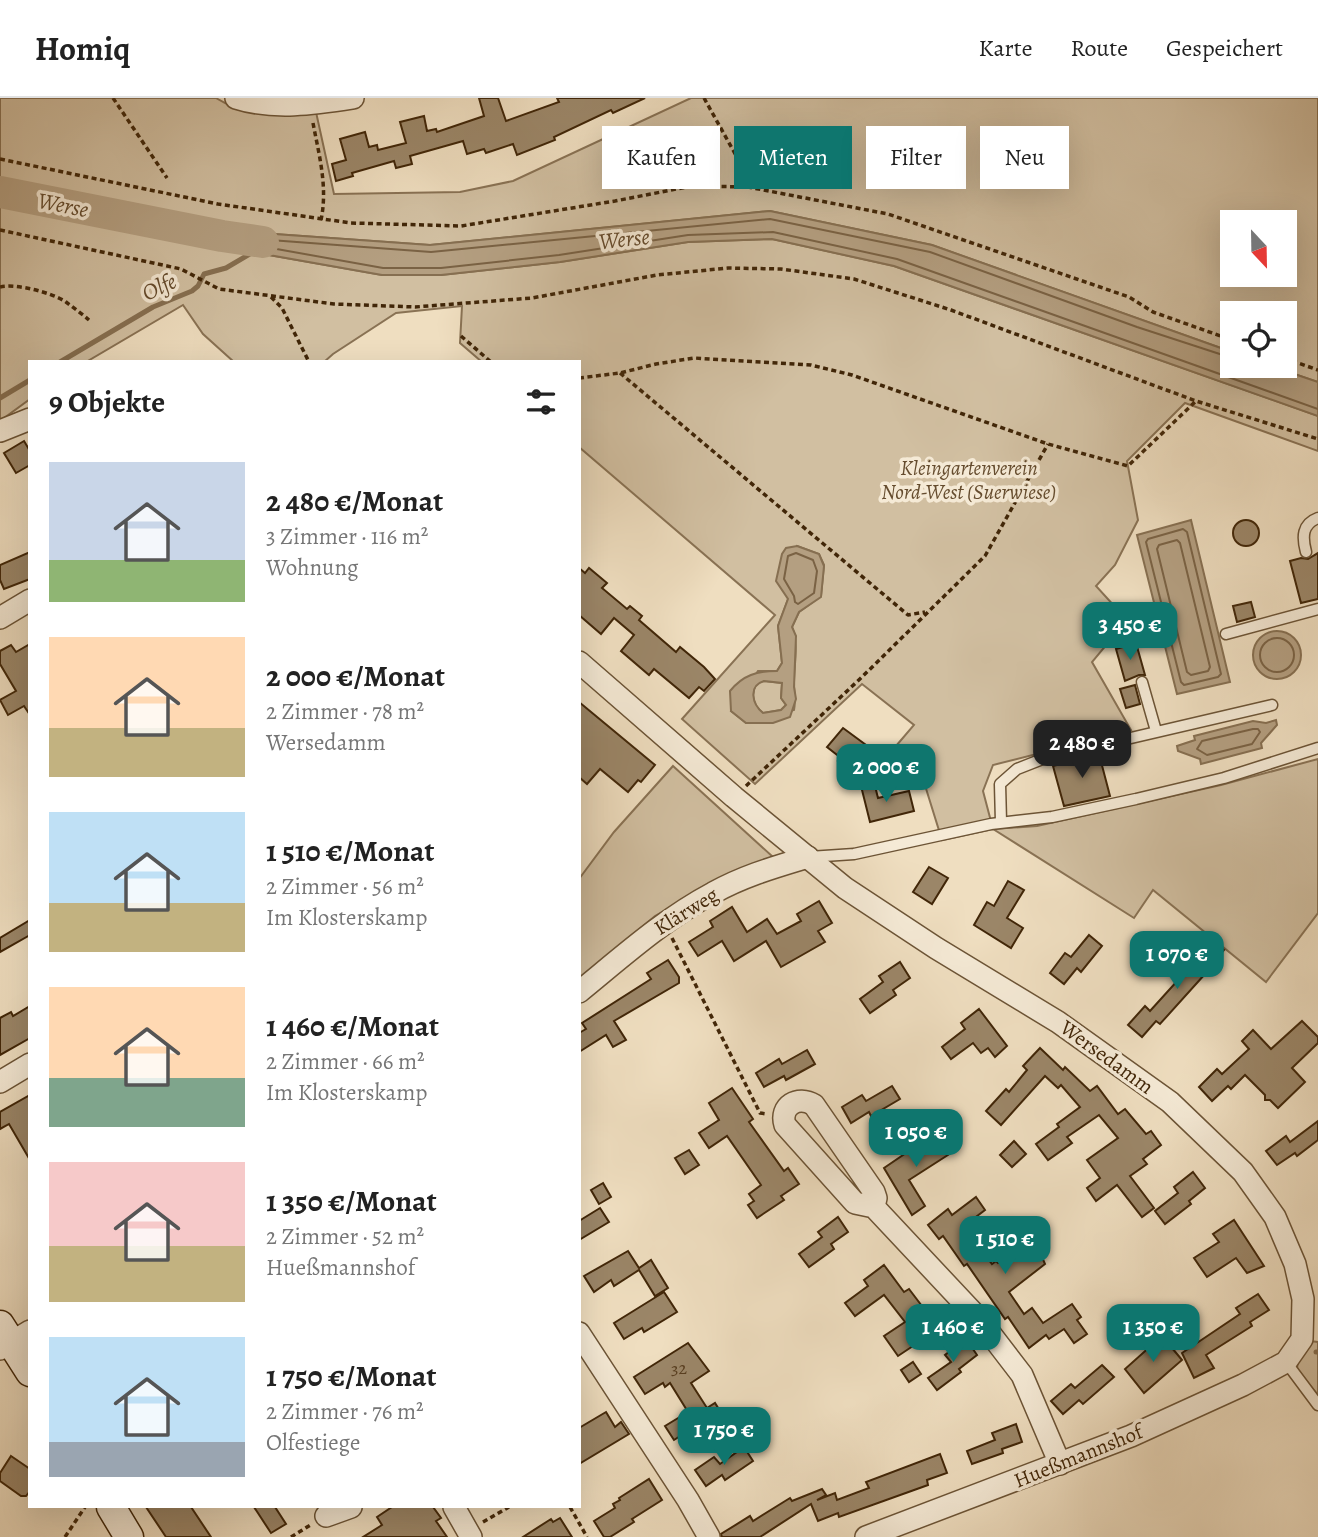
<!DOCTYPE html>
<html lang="de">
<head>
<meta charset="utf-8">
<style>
	body { margin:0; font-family:Alegreya,serif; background:#f2f2f2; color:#222; height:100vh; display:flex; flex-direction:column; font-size:26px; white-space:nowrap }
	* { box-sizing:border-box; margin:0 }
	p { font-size:23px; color:#767676 }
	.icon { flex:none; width:38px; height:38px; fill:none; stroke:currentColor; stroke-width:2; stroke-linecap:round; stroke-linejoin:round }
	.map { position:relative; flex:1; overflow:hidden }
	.sheet { position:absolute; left:28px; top:262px; width:553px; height:1148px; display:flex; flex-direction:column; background:#fff; border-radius:0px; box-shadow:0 7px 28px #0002 }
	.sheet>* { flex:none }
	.banner { position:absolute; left:602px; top:28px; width:611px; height:63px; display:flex; gap:14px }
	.needle { width:46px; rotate:158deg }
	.buttons { position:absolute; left:1220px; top:112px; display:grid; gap:14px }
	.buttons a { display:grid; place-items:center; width:77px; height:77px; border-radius:0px; background:#fff; box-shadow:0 7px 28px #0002; font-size:35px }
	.price { position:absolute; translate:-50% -60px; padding:0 16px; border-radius:14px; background:#0f766e; color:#fff; font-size:23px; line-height:46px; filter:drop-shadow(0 2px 4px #0008) }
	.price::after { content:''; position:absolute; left:50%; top:42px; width:21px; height:16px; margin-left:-10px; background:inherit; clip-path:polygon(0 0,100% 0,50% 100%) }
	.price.active { background:#222; color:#fff }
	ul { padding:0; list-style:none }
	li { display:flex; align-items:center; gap:21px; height:175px; padding:0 21px }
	li span { display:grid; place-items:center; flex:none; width:196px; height:140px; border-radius:0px; color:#555 }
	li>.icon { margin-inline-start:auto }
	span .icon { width:84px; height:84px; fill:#fffc; stroke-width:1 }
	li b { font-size:30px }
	h2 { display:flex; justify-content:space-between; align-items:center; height:84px; padding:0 21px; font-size:30px }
	.tag { padding:0 24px; border-radius:0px; background:#fff; box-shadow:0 7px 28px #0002; font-size:24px; line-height:63px }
	.tag.active { background:#0f766e; color:#fff }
	header { display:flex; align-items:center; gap:42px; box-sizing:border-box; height:98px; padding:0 35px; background:#fff; border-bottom:2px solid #e0e0e0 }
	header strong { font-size:33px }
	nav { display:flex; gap:38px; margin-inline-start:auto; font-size:24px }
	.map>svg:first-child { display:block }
	.green { fill:#d1bfa1; stroke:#897254; stroke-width:2; fill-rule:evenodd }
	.water { fill:#b49f81; stroke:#866f51; stroke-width:2; fill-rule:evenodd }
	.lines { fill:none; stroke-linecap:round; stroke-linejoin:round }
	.shore { stroke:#7a6244; stroke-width:2 }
	.stream { stroke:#866f51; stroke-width:5 }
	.river { stroke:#b49f81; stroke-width:32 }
	.building { fill:#9b8668; stroke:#412608; stroke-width:2 }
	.lane-casing { stroke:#6c5436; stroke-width:13 }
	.street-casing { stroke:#6c5436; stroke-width:24 }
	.secondary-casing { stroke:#412608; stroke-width:31 }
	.path { stroke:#412608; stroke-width:3.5; stroke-dasharray:5 3.5; stroke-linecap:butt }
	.lane { stroke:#f5ead6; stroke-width:10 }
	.street { stroke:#f5ead6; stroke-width:21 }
	.secondary { stroke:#f5ead6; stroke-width:28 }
	.labels { text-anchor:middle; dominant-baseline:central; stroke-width:7; stroke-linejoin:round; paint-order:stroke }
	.number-label { font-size:18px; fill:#583e20 }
	.park-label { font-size:21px; font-style:italic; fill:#654c2e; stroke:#f5ead6 }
	.street-label { font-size:21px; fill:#412608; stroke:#f5ead6 }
	.water-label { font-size:23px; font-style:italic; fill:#644a2c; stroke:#f5ead6 }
</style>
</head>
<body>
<header>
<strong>Homiq</strong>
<nav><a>Karte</a><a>Route</a><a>Gespeichert</a></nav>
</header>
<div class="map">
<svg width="1318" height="1439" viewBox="0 0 1318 1439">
	<rect width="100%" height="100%" fill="#efdec0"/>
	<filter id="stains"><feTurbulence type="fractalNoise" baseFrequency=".00286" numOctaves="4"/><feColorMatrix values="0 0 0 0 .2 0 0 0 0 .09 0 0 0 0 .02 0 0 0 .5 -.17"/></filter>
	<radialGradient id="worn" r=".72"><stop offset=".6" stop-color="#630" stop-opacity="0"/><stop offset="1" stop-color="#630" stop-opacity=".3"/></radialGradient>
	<g class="green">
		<path d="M0 0H216C247 20 280 16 316 14L334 96 460 94 513 83 691 0H1318V284L1271 268H1284V215H1232V254L932 147 770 113 430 147 260 135 224 139 269 157 382 177H441L560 164 688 144 772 141 894 168 1318 318V353L1185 305 1127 363 1138 422 1115 467 1096 488 1127 522 1092 564 1131 632 993 667 983 693 993 731 1037 728 1221 687 1318 661V815L1266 884 1153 792 1134 820 993 731 942 742 919 668 896 648 914 627 862 586 755 686 682 621 775 517 579 349V264H482L460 245 462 208 396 215 333 256 324 264H234L203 236 183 207 86 264H30V301L0 323ZM1232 124H1284V177H1232ZM797 448 819 456 824 467 821 498 799 514 792 529C799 546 794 566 794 584 794 595 796 602 794 612L746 625 731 613 758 573H777L782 565 778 528 788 501Z"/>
		<path d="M764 583 782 585 781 600 786 607 781 612 763 615C753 607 750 596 757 585Z"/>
		<path d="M673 668 773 759 709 788 655 818 579 882V781L614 734Z"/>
		<path d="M1310 1243 1318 1244V1297L1297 1271 1298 1262Z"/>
	</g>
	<g class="water">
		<path d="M770 113 932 147 1232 254V268H1271L1318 284V318L894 168 772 141 688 144 560 164 441 177H382L269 157 222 138 260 135 430 147Z"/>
		<path d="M1191 422 1230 584 1177 596 1137 437Z"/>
		<path d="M797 448 819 456 824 468 821 499 799 514 792 529 796 538 794 589 796 601 790 619 773 625H746L731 613 730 593C743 577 757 573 777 573L782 565 778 528 788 501 776 483 782 456 786 450ZM764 583 782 585 781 600 786 607 781 612 763 615C752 606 748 588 764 583Z"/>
		<circle cx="1277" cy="557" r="24"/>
		<path d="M1276 622 1277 627 1261 645 1262 650 1201 666 1200 661 1178 653 1177 648 1195 642 1194 638 1253 623 1266 625Z"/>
	</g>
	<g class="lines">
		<g class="shore">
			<path d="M1232 260 1137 229 930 154 770 121 431 154 270 142 265 145 266 148 271 150 383 170H441L559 157 688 137 773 134 897 161 1318 311"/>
			<path d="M1183 431 1187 434 1221 576 1218 579 1184 587 1181 584 1146 444 1148 441Z"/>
			<path d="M1177 442 1180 445 1210 569 1208 573 1191 577 1187 574 1157 451 1159 447Z"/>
			<path d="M796 455 813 462 817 473 814 495 798 506 795 504 794 498 784 481 788 458Z"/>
			<circle cx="1277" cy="557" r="17"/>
			<path d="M1253 631H1258L1260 634 1252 646 1207 657 1197 651 1202 643Z"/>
		</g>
		<g class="stream">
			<path d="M60 264 153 209 192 193 198 188 204 176 226 170 260 150"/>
			<path d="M0 300 30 282"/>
			<path d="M1316 1254H1318"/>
		</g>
		<path class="river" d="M0 94 222 138 263 144"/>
	</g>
	<g class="building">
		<path d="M479 0H498L506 23 559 4 557 0H645L613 15 611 12 554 39 555 42 517 57 513 46 486 55 484 51 467 56 463 43 410 58 412 66 396 70 394 63 352 75 353 78 336 83 332 66 346 62 340 41 365 34 369 49 377 47 378 52 406 45 400 24 424 18 427 33 436 31 437 34 484 18Z"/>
		<path d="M24 343 30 353V367L16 375 4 355Z"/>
		<circle cx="1246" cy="435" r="13"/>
		<path d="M30 454V481L4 491 0 482V467Z"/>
		<path d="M1318 455V501L1301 505 1290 463 1301 460 1308 461Z"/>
		<path d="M579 470 585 475 589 470 607 485 602 490 627 511 630 508 642 518 639 522 676 554 680 549 704 569 715 581 704 593 699 589 689 600 654 571 649 577 621 553 634 537 614 520 601 536 579 517Z"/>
		<path d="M1251 504 1255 519 1237 524 1233 508Z"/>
		<path d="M1136 545 1145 577H1139L1125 583 1116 551Z"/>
		<path d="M30 546V617L24 608 8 617 0 602 16 593 0 566V553L11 547 16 554Z"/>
		<path d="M1135 587 1140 606 1126 610 1120 591Z"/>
		<path d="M579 604 655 667 641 684 638 682 628 694 600 671 587 686 579 679Z"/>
		<path d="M843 630 881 658V663L864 684 838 663 841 660 827 649Z"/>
		<path d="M1099 656 1110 698 1064 708 1053 668Z"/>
		<path d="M874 684 878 700 909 693 914 713 870 724 861 688Z"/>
		<path d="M929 769 948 780 932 806 913 794Z"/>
		<path d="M1008 783 1024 792 1007 820 1023 830 1011 850 974 827 987 804 994 808Z"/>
		<path d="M819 803 832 825 818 833 825 844 781 869 766 843 734 863 722 843 698 858 689 844 713 829 710 823 732 809 747 834 767 821 777 836 801 823 797 816Z"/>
		<path d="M30 822V837L0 854V840Z"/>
		<path d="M1089 837 1102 848 1081 874 1077 870 1064 886 1050 875 1065 855 1071 859Z"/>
		<path d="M1211 842 1224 852 1205 876 1160 926 1156 923 1142 939 1128 927 1145 908 1150 913 1198 860Z"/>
		<path d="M668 862 679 879V885L614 923 626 942 613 949 606 937 579 954V935L586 931 582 925 651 881 647 875Z"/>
		<path d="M900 864 910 880 893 892 896 897 870 915 860 901 883 884 879 878Z"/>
		<path d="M30 908V940L0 957V920L11 914 13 918Z"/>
		<path d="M979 911 1007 948 995 959 988 950 981 955 973 945 951 961 942 949 965 931 961 925Z"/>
		<path d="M1302 923 1318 939V945L1292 970 1305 984 1278 1010 1270 1002H1265V997L1245 977 1231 991 1228 988 1212 1003 1199 989 1217 971 1222 976 1249 951 1242 943 1253 932 1271 951Z"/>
		<path d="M1040 950 1063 972 1065 969 1090 993 1097 988 1118 1016 1125 1011 1146 1036 1151 1033 1161 1047 1143 1061 1147 1066 1130 1078 1154 1110 1142 1119 1117 1087 1096 1103 1087 1090 1100 1080 1087 1062 1118 1040 1099 1017 1067 1039 1072 1045 1048 1062 1036 1046 1059 1029 1057 1026 1080 1009 1061 987 1058 990 1045 978 1001 1027 986 1013 1006 991 1009 994 1027 972 1023 968Z"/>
		<path d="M807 952 815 966 786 982 784 978 764 989 756 975 779 961 782 966Z"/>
		<path d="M892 988 900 1001 871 1018 869 1014 851 1025 842 1009 862 997 866 1003Z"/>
		<path d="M732 990 753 1021 749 1024 784 1073 788 1070 799 1086 781 1098 784 1102 757 1120 748 1107 754 1103 749 1096 761 1087 727 1038 709 1050 699 1035 719 1022 709 1005Z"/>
		<path d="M30 997V1062L9 1026 0 1031V1014Z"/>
		<path d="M1318 1023V1042L1297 1058 1295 1055 1277 1067 1266 1053 1286 1038 1290 1044Z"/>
		<path d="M937 1034 951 1055 909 1082 925 1108 912 1117 884 1070Z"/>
		<path d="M1014 1043 1026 1056 1012 1069 1000 1057Z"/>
		<path d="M689 1052 699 1067 685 1076 675 1060Z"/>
		<path d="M1193 1074 1205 1090 1189 1103 1191 1106 1165 1126 1155 1113 1178 1095 1174 1089Z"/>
		<path d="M603 1085 611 1099 599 1106 591 1092Z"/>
		<path d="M976 1099 985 1112 964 1128 992 1166 996 1163 998 1165 1021 1149 1018 1145 1029 1137 1043 1156 1041 1157 1045 1166 1009 1194 1024 1216 1032 1210 1043 1225 1072 1206 1081 1219 1077 1222 1087 1236 1074 1245 1064 1231 1049 1241 1046 1237 1029 1250 1008 1219 1005 1221 967 1166 964 1168 943 1138 939 1141 928 1127 948 1111 952 1117Z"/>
		<path d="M600 1110 609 1124 579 1142V1123Z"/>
		<path d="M838 1119 848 1134 831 1146 834 1151 809 1169 799 1156 822 1139 818 1134Z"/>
		<path d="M1234 1122 1264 1168 1247 1175 1236 1160 1207 1179 1194 1160 1219 1144 1213 1136Z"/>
		<path d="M628 1153 639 1170 651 1162 668 1190 655 1198 639 1172 614 1188 611 1182 594 1194 584 1178Z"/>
		<path d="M884 1167 904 1194 909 1191 925 1212 929 1210 939 1225 923 1236 925 1240 898 1258 884 1238 905 1224 884 1197 855 1218 845 1205 868 1188 864 1182Z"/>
		<path d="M664 1194 677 1214 644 1234 642 1230 624 1241 614 1225Z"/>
		<path d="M1258 1196 1269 1212 1250 1224 1252 1228 1206 1257 1214 1270 1194 1280 1182 1255 1240 1216 1236 1210Z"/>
		<path d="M1162 1238 1182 1262 1144 1295 1125 1271Z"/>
		<path d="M966 1241 977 1257 959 1271 961 1274 937 1292 928 1280 951 1264 945 1257Z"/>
		<path d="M688 1245 709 1273 691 1285 707 1310 715 1305 723 1318 693 1337 690 1332 674 1342 665 1328 688 1314 670 1285 665 1289 663 1285 645 1296 634 1279Z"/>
		<path d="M913 1264 921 1276 909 1284 901 1272Z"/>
		<path d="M1102 1267 1114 1279 1083 1306 1079 1302 1063 1316 1051 1303 1071 1286 1075 1290Z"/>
		<path d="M606 1314 615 1329 621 1324 629 1336 579 1366V1330Z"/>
		<path d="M1016 1326 1022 1344 1002 1351 1003 1355 972 1366 967 1353 995 1342 992 1335Z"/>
		<path d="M744 1349 753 1363 725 1382 722 1377 706 1388 695 1372 714 1359 720 1366Z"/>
		<path d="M940 1356 947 1375 927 1382 928 1387 839 1419 838 1415 818 1423 811 1406 760 1439H722L721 1436 750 1418 753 1423 790 1400 792 1403 822 1391 826 1397 817 1402 835 1395 837 1402 869 1390 866 1384Z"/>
		<path d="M11 1358 30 1371V1393L26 1398H21L0 1383V1375Z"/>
		<path d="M649 1381 662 1402 632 1421 634 1424 610 1439H604L594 1423 615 1410 613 1406 620 1402 619 1400Z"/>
		<path d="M146 1409H191L211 1439H166Z"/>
		<path d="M254 1409H275L286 1426 271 1435Z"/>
		<path d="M392 1409H433L441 1420 436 1423 447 1439H363L382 1427 377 1419Z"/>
		<path d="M560 1420 572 1439H523L551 1421 553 1424Z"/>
	</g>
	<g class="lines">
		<g class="lane-casing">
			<g id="lane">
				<path d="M1306 454C1302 439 1302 426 1318 420"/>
				<path d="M1226 536 1318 511"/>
				<path d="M1142 584 1156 633"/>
				<path d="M1001 724 1000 686 1017 671 1045 660 1272 607"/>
				<path d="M809 759 854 756 991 726 1052 719 1136 701 1224 680 1318 650"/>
				<path d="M1286 1264 1318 1307"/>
			</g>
		</g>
		<g class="street-casing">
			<g id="street">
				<path d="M236 0C273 12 315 6 353 0"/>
				<path d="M0 333 30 321"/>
				<path d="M0 520 30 502"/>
				<path d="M579 564 734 699 845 790 936 850 1058 924 1170 1004 1243 1074 1275 1119 1295 1166 1303 1201 1302 1241 1286 1264 1243 1287 1131 1338 866 1439"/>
				<path d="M579 894C622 859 664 821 713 795 743 778 775 769 808 759"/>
				<path d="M0 984 30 966"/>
				<path d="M874 1109 855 1105 785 1027C779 1008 798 997 814 1007L874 1094 876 1100 874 1109 979 1221 1022 1277 1060 1366"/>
				<path d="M579 1235 688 1402 709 1439"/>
				<path d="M0 1251 30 1233"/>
				<path d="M454 1409 471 1439"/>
				<path d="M326 1418 351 1409"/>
			</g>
		</g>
		<g class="secondary-casing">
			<g id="secondary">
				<path d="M0 1227 30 1274"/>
				<path d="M111 1409 129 1439"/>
			</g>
		</g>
		<g class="path">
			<path d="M113 0 167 80"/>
			<path d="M704 0 738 61 748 89"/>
			<path d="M313 25C319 57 328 89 321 122"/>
			<path d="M0 61 218 106 351 125 461 128 615 103 692 88 748 89 888 116 1129 199 1153 214 1232 242"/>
			<path d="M0 132 181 171 219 191 334 206 415 209 532 200 657 177 728 170 781 171 854 181 951 212 1196 303 1318 341"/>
			<path d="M0 189C16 185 53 195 66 204 74 210 82 216 89 222"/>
			<path d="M271 199 282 210 309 264"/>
			<path d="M461 238 491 264"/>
			<path d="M1284 260 1318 272"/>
			<path d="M620 275 908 517 925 514"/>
			<path d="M579 280 620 275 656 266 694 260 811 267 852 277 1048 346 1128 368 1196 303"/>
			<path d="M746 688 862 579 985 458 1048 346"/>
			<path d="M672 840 760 1015 767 1016"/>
			<path d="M570 1409 587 1439"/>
			<path d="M483 1424 509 1409"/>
			<path d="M65 1439 85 1409"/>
			<path d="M291 1439 312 1426"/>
		</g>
		<use href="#lane" class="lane"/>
		<use href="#street" class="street"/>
		<use href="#secondary" class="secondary"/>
	</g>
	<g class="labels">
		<g class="number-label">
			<text x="679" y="1270">32</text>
		</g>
		<g class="park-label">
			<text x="969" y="370">Kleingartenverein<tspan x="969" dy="24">Nord-West (Suerwiese)</tspan></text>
		</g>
		<g class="street-label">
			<text transform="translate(686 813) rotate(-32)">Klärweg</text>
			<text transform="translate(1107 959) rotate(36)">Wersedamm</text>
			<text transform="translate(1078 1358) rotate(-22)">Hueßmannshof</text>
		</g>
		<g class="water-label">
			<text transform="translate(63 107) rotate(11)">Werse</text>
			<text transform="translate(624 141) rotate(-6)">Werse</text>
			<text transform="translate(159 189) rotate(-25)">Olfe</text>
		</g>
	</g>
	<rect width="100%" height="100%" filter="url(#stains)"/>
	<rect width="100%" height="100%" fill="url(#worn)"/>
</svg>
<div class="buttons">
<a><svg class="needle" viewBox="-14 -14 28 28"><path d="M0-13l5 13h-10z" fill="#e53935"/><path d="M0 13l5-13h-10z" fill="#767676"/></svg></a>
<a><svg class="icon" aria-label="locate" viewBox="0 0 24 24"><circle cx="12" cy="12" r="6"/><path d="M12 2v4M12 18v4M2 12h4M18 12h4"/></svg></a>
</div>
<b class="price" style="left:1130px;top:564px">3 450 €</b>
<b class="price active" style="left:1082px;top:682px">2 480 €</b>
<b class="price" style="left:886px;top:706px">2 000 €</b>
<b class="price" style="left:1177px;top:893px">1 070 €</b>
<b class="price" style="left:916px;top:1071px">1 050 €</b>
<b class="price" style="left:1005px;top:1178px">1 510 €</b>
<b class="price" style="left:953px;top:1266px">1 460 €</b>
<b class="price" style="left:1153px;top:1266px">1 350 €</b>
<b class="price" style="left:724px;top:1369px">1 750 €</b>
<div class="banner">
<a class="tag">Kaufen</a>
<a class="tag active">Mieten</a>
<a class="tag">Filter</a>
<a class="tag">Neu</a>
</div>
<section class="sheet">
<h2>9 Objekte<svg class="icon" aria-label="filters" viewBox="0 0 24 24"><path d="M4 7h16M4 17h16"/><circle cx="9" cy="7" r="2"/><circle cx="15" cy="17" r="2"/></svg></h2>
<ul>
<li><span style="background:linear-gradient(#c9d6e8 70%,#8fb573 0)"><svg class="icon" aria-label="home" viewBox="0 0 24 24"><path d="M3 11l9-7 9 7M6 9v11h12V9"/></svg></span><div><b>2 480 €/Monat</b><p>3 Zimmer · 116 m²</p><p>Wohnung</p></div></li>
<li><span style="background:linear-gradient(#ffd9b3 65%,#c2b280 0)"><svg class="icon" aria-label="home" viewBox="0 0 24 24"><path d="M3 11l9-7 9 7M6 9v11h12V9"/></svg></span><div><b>2 000 €/Monat</b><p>2 Zimmer · 78 m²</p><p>Wersedamm</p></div></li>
<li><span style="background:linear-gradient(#bfe0f5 65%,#c2b280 0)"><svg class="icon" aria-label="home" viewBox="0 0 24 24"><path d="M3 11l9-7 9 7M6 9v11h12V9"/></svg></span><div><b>1 510 €/Monat</b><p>2 Zimmer · 56 m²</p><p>Im Klosterskamp</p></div></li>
<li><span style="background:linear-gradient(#ffd9b3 65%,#7fa58c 0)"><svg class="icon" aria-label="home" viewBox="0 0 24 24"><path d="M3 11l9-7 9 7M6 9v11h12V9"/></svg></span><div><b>1 460 €/Monat</b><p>2 Zimmer · 66 m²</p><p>Im Klosterskamp</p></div></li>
<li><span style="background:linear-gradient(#f6c9c9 60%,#c2b280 0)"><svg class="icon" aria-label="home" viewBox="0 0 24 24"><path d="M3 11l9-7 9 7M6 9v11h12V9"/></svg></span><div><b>1 350 €/Monat</b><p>2 Zimmer · 52 m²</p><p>Hueßmannshof</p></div></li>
<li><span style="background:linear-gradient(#bfe0f5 75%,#9aa5b1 0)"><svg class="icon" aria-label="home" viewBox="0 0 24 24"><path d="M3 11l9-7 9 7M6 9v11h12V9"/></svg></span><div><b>1 750 €/Monat</b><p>2 Zimmer · 76 m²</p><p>Olfestiege</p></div></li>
</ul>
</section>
</div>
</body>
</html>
